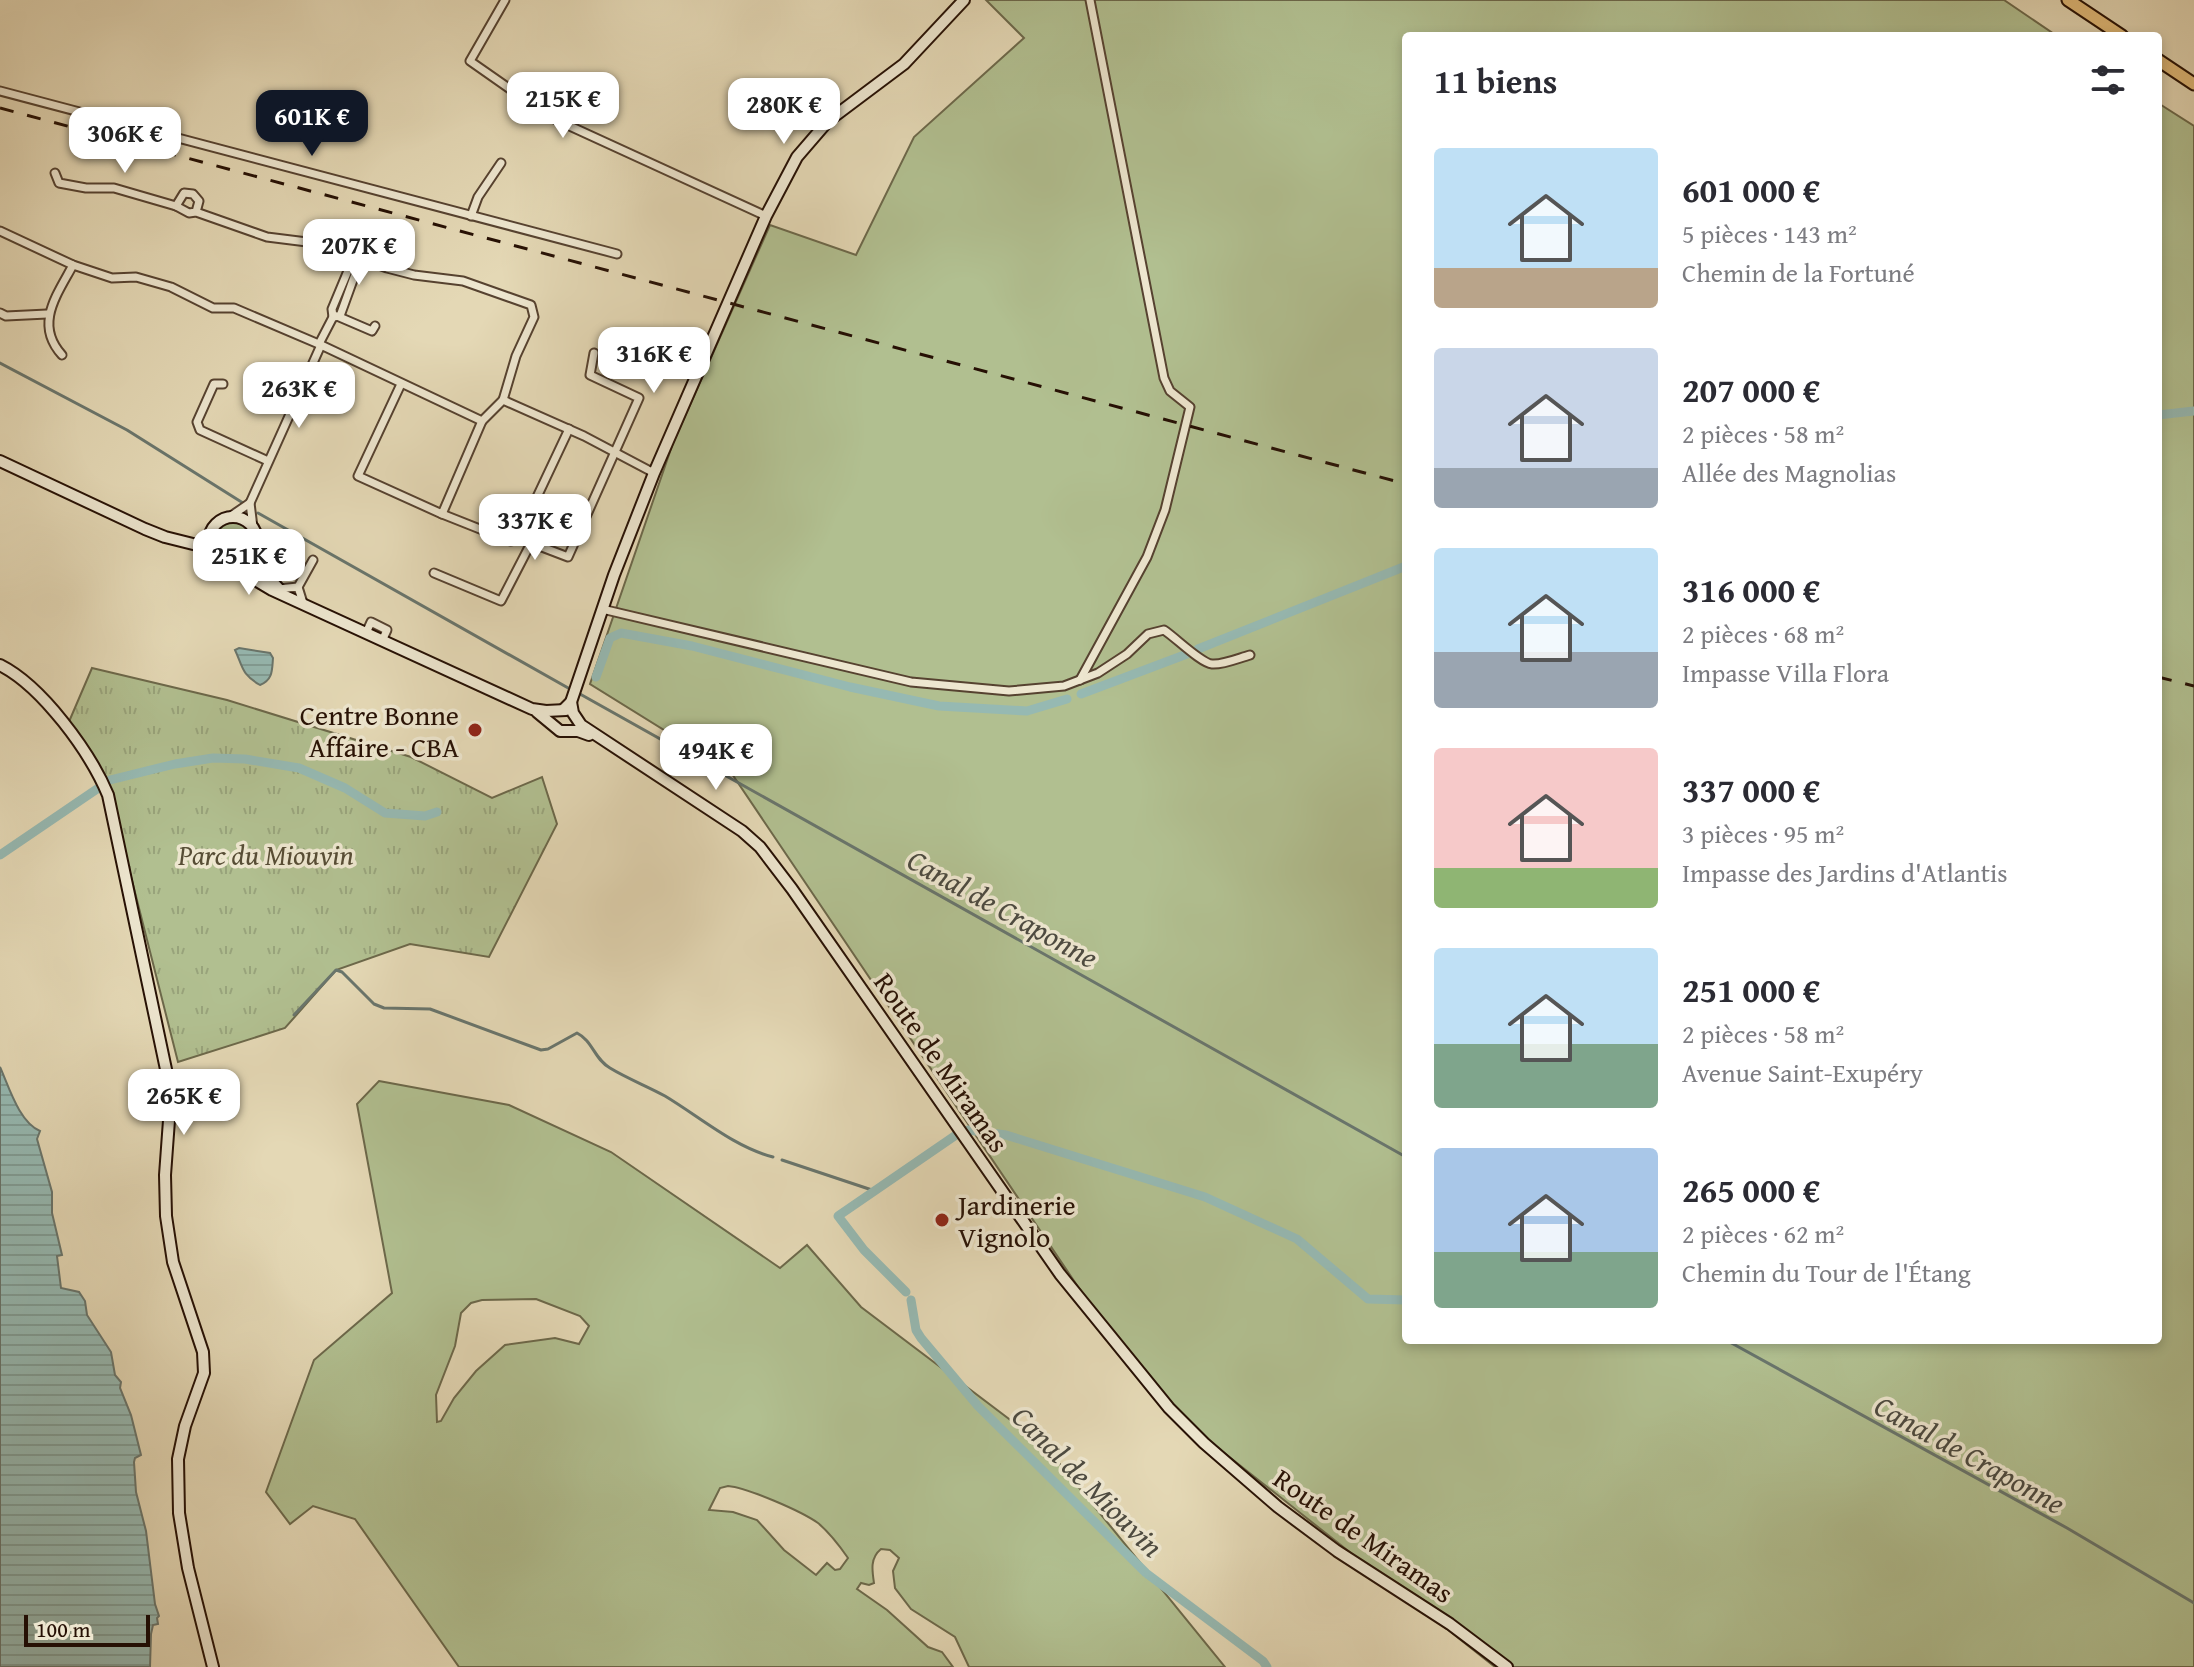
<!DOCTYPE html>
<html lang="fr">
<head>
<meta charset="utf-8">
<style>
	body { margin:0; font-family:"Gentium Book Plus",serif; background:#f2f2f3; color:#2b2b33; height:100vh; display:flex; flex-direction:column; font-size:30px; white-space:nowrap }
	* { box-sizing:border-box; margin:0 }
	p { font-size:26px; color:#7c7c81 }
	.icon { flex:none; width:44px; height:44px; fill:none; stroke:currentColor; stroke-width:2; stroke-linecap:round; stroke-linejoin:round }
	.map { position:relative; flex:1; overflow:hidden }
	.panel { position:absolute; left:1402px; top:32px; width:760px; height:1312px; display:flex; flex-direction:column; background:#fff; border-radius:8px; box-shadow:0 4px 12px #0003 }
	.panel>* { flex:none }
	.scale { position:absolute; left:24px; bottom:20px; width:126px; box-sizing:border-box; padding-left:8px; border:4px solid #261004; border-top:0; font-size:22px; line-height:28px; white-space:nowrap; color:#261004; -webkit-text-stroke:6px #ede6cf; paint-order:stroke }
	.price { position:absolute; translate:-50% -68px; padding:0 18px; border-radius:16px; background:#fff; color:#222; font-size:26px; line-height:52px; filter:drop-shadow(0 2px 4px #0008) }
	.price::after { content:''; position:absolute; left:50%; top:48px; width:24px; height:18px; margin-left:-12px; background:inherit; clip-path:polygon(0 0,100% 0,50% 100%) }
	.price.active { background:#111827; color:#fff }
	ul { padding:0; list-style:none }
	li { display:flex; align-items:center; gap:24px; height:200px; padding:0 32px }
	li span { display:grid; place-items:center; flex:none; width:224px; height:160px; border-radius:8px; color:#555 }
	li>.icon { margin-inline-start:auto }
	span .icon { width:96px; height:96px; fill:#fffc; stroke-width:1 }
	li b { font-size:34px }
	h2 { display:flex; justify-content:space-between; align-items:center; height:96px; padding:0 32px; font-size:34px }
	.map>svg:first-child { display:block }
	.grass { fill:#b1bf90; stroke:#6c684a; stroke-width:2; fill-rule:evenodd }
	.park { fill:url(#park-tufts); stroke:#6c684a; stroke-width:2 }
	.water { fill:url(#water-rules); stroke:#69756c; stroke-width:2 }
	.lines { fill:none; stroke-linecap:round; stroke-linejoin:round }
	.stream { stroke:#69756c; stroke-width:3 }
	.canal { stroke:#96b9b2; stroke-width:9 }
	.street-casing { stroke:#564230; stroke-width:11 }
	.secondary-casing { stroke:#261004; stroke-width:14 }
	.primary-casing { stroke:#261004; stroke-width:15 }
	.street { stroke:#ede6cf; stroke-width:7 }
	.secondary { stroke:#ede6cf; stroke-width:10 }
	.primary { stroke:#e2bc7a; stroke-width:11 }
	.rail { stroke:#261004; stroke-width:3; stroke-dasharray:14 14; stroke-linecap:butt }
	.poi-dot { fill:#8f2418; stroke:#ede6cf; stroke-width:3 }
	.labels { text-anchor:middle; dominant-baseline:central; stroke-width:7; stroke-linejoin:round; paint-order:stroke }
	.poi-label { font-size:28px; fill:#261004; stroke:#ede6cf; text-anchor:end }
	.park-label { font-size:28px; font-style:italic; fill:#574d35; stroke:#ede6cf }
	.street-label { font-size:28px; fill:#261004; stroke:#ede6cf }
	.water-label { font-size:30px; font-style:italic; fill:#4d4b41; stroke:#ede6cf }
</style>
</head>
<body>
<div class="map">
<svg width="2194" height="1667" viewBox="0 0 2194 1667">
	<defs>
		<pattern id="park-tufts" width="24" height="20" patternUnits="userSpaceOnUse" patternTransform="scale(2)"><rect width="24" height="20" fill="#b1bf90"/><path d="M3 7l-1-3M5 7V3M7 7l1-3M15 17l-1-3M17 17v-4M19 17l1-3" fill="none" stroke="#98a37b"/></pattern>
		<pattern id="water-rules" width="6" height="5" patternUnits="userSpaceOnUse" patternTransform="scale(2)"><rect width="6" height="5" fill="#96b9b2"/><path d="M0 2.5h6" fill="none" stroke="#819e97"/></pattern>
	</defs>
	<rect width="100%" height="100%" fill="#e4d8b5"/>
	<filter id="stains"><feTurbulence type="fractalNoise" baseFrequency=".0025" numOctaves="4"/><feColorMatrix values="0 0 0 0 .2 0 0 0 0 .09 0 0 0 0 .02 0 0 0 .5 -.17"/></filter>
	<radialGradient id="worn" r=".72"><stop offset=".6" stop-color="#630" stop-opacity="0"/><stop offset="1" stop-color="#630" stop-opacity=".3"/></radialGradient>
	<g class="grass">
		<path d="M986 0H2004L2057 36H1406V1340H2158V103L2194 126V1667H1495L1151 1395 730 771 590 684 673 443 770 225 856 255 914 137 1024 38Z"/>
		<circle cx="233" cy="541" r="19"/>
		<path d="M379 1081 509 1105 611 1152 780 1268 807 1245 861 1307 1046 1447 1225 1667H969L955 1637 911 1609 895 1588 893 1571 899 1558 890 1550 881 1549C870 1558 872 1570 874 1583L869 1585 861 1583 857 1589 887 1610 928 1647 942 1652 953 1667H459L355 1519 313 1506 290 1524 266 1492 314 1360 392 1293 357 1104ZM536 1299 580 1316 589 1326 579 1344 555 1338 505 1345 476 1371 454 1398 441 1421 437 1422 436 1395 455 1346 461 1313 471 1303 482 1300ZM728 1486C748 1488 801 1511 818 1523 830 1533 839 1545 848 1558L840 1569 835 1570 827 1563 816 1575 784 1550 757 1520 733 1512 709 1510 720 1488Z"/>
	</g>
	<path class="park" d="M92 668 227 700 411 757 492 798 542 777 557 824 489 957 410 944 336 970 285 1028 178 1062 107 782 68 724Z"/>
	<g class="water">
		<path d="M239 648 270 653 273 658C272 670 273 680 260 685 241 674 243 667 235 650Z"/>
		<path d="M0 1067C9 1087 19 1122 40 1131L37 1139 52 1192V1213L62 1255 57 1256 61 1288 79 1292 85 1301 87 1315 111 1352 115 1375 121 1382 120 1388 131 1415 141 1455 135 1458 134 1462 136 1492 146 1531 155 1604 159 1616 157 1618 158 1624 153 1625 151 1634 150 1667H0Z"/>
	</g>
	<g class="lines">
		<g class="stream">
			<path d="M0 363 127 430 243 503"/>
			<path d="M258 513 570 689"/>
			<path d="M580 694 1406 1157"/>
			<path d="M294 1015 336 970 342 972 374 1004 384 1008 430 1009 541 1050 548 1049 577 1033C593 1041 594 1059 610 1068 628 1079 647 1086 665 1096 700 1117 734 1147 773 1157"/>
			<path d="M782 1160 875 1191"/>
			<path d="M1726 1340 2067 1528 2194 1603"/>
		</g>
		<g class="canal">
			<path d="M2158 415 2194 411"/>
			<path d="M1198 649 1406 566"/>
			<path d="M596 677 610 638 621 633 692 646 850 687 939 706 1027 711 1067 699"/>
			<path d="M1081 694 1187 654"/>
			<path d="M110 780 175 764 213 758 245 759 299 768 345 788 385 813 425 816 437 812"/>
			<path d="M0 855 97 789"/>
			<path d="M968 1130 1006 1135 1205 1197 1297 1239 1368 1299 1406 1300"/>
			<path d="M906 1292 864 1250 838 1216 956 1135"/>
			<path d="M911 1300 916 1330 921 1338 978 1406 1146 1573 1263 1661 1267 1667"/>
		</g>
		<g class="street-casing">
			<g id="street">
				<path d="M505 0 470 61 550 117 766 216"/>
				<path d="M0 91 617 254"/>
				<path d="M55 173 59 183 86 188H114L176 206"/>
				<path d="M196 212 199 201 193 194 184 193 176 206 189 213 196 212 267 237 323 244 387 268 414 275 463 281 531 305 534 317 516 356 503 400"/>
				<path d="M471 216 478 197 501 163"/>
				<path d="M0 231 73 265 112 278 136 277 171 287 213 308H234L321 345 482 421 503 400 584 436 654 473"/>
				<path d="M0 313 6 316 47 314"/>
				<path d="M337 316 372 331 375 326"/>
				<path d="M333 317 340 316 361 258"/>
				<path d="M319 344 333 317 332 309 355 254"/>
				<path d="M62 355C34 324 57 295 73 265"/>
				<path d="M223 384H214L197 422 200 430 268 461"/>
				<path d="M401 384 358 476 442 514 482 421"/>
				<path d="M569 429 520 533 521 539 568 557 639 398 590 375 594 353"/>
				<path d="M250 503 321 345"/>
				<path d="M442 514 510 541 521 539"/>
				<path d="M231 516 250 503 253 527"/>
				<path d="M434 573 501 601 531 543"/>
				<path d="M298 587 313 560"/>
				<path d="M278 589 298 587 303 603"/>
				<path d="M602 609 911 682 1009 691 1064 686 1098 673 1127 654 1148 634 1164 630C1176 638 1201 663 1212 664 1223 665 1239 658 1250 655"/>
				<path d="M366 633 371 622 387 630 382 641"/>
				<path d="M1080 680 1147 557 1165 510 1190 407 1170 391 1164 378 1090 0"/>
			</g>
		</g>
		<g class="secondary-casing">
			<g id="secondary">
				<path d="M0 461 145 529 165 537 209 548"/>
				<circle cx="233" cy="541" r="24"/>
				<path d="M254 553 260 568 280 590"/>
				<path d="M230 565 272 590 532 709 546 711 566 710"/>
				<path d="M0 665C42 686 90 752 108 795L171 1093 165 1175 166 1216 173 1262 203 1352 204 1373 185 1426 178 1459 179 1513 188 1568 213 1667"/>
				<path d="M571 702 573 713 581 725 742 831 760 847 792 889 1060 1274 1169 1408 1204 1443 1278 1507 1337 1551 1450 1624 1507 1667"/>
				<path d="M563 710 571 702 614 575 654 473 766 216 797 157 828 121 904 64 964 0"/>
				<path d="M537 712 560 731H578L589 735"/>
			</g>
		</g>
		<g class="primary-casing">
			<g id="primary">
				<path d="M2068 0 2122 36"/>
				<path d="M2158 60 2194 84"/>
			</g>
		</g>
		<use href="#street" class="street"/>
		<use href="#secondary" class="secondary"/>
		<use href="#primary" class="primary"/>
		<g class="rail">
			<path d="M0 108 1406 484"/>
			<path d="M2158 677 2194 686"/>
		</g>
	</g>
	<g class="poi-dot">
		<circle cx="475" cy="730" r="8"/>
		<circle cx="942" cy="1220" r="8"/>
	</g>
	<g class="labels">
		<g class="poi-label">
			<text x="459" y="714">Centre Bonne<tspan x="459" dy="32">Affaire - CBA</tspan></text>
			<text x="958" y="1204" text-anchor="start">Jardinerie<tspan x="958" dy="32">Vignolo</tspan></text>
		</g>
		<g class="park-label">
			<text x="266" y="854">Parc du Miouvin</text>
		</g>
		<g class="street-label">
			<text transform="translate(942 1062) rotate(55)">Route de Miramas</text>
			<text transform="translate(1364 1535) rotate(35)">Route de Miramas</text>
		</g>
		<g class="water-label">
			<text transform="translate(1003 908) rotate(29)">Canal de Craponne</text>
			<text transform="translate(1970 1454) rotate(29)">Canal de Craponne</text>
			<text transform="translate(1088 1481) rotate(45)">Canal de Miouvin</text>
		</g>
	</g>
	<rect width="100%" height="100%" filter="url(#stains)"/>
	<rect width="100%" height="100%" fill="url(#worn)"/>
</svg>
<div class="scale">100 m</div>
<b class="price" style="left:563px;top:140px">215K €</b>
<b class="price" style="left:784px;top:146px">280K €</b>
<b class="price active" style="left:312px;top:158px">601K €</b>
<b class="price" style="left:125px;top:175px">306K €</b>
<b class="price" style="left:359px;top:287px">207K €</b>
<b class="price" style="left:654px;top:395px">316K €</b>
<b class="price" style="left:299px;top:430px">263K €</b>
<b class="price" style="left:535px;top:562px">337K €</b>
<b class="price" style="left:249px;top:597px">251K €</b>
<b class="price" style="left:716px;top:792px">494K €</b>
<b class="price" style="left:184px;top:1137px">265K €</b>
<section class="panel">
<h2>11 biens<svg class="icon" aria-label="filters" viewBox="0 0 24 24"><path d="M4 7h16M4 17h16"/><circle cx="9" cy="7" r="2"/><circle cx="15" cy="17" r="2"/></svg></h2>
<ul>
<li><span style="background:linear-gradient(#bfe0f5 75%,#b9a48a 0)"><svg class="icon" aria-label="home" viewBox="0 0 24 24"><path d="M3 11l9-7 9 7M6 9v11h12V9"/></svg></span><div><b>601 000 €</b><p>5 pièces · 143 m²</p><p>Chemin de la Fortuné</p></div></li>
<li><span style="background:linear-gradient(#c9d6e8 75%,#9aa5b1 0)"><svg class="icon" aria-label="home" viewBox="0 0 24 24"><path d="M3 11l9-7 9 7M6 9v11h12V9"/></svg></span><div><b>207 000 €</b><p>2 pièces · 58 m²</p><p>Allée des Magnolias</p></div></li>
<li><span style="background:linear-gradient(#bfe0f5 65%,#9aa5b1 0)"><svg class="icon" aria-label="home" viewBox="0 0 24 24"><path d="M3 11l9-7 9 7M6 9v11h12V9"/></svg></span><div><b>316 000 €</b><p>2 pièces · 68 m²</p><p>Impasse Villa Flora</p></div></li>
<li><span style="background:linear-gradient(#f6c9c9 75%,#8fb573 0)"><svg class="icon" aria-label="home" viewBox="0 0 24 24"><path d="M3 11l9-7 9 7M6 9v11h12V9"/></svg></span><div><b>337 000 €</b><p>3 pièces · 95 m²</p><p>Impasse des Jardins d'Atlantis</p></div></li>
<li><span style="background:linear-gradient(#bfe0f5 60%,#7fa58c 0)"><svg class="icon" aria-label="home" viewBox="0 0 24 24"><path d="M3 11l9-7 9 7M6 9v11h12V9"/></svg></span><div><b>251 000 €</b><p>2 pièces · 58 m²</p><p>Avenue Saint-Exupéry</p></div></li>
<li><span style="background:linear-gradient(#a9c7e8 65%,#7fa58c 0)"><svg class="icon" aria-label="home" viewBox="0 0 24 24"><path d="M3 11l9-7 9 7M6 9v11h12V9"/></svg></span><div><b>265 000 €</b><p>2 pièces · 62 m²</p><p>Chemin du Tour de l'Étang</p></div></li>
</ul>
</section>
</div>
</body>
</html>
